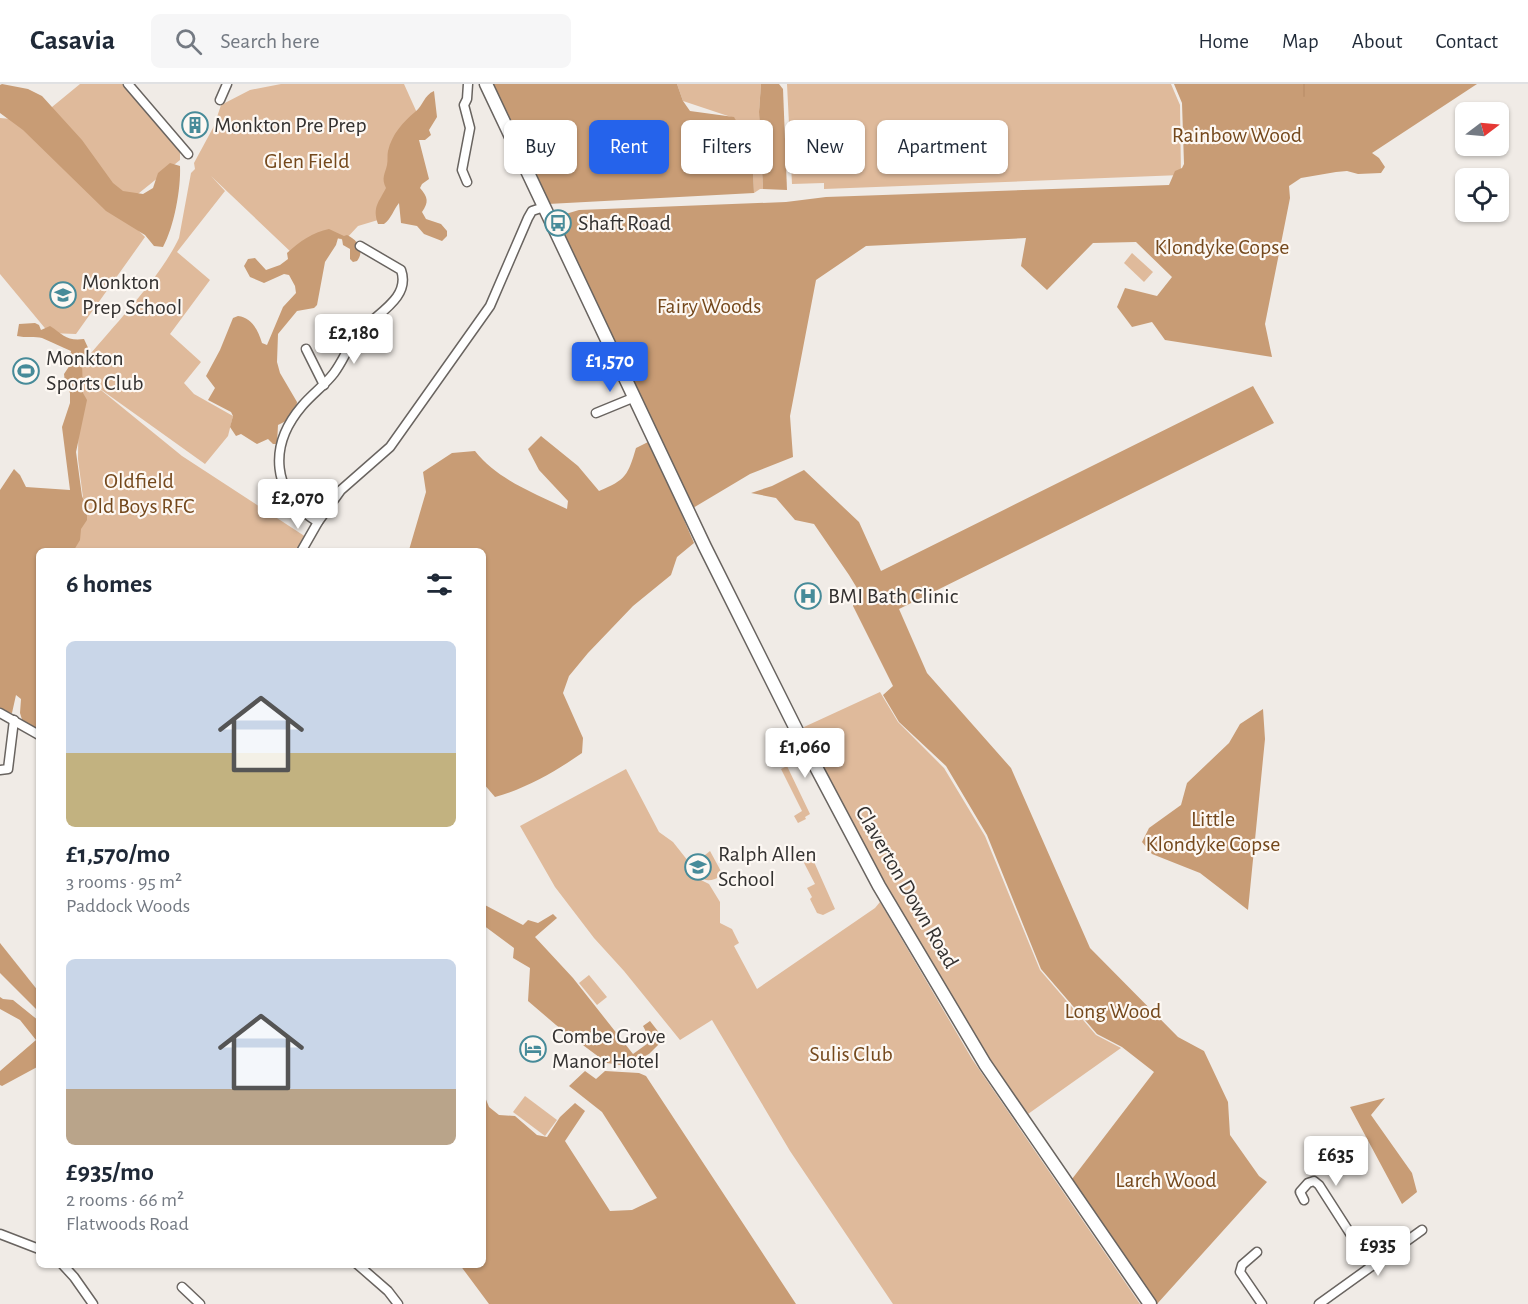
<!DOCTYPE html>
<html lang="en">
<head>
<meta charset="utf-8">
<style>
	body { margin:0; font-family:"Alegreya Sans",sans-serif; background:#f6f6f7; color:#1f2937; height:100vh; display:flex; flex-direction:column; font-size:22px; white-space:nowrap }
	* { box-sizing:border-box; margin:0 }
	p { font-size:20px; color:#747a83 }
	.icon { flex:none; width:33px; height:33px; fill:none; stroke:currentColor; stroke-width:2; stroke-linecap:round; stroke-linejoin:round }
	.map { position:relative; flex:1; overflow:hidden }
	.panel { position:absolute; left:36px; top:464px; width:450px; height:720px; display:flex; flex-direction:column; background:#fff; border-radius:9px; box-shadow:0 2px 4px #0004 }
	.panel>* { flex:none }
	.guide { position:absolute; left:504px; top:36px; width:570px; height:54px; display:flex; gap:12px }
	.needle { width:39px; rotate:74deg }
	.controls { position:absolute; left:1455px; top:18px; display:grid; gap:12px }
	.controls a { display:grid; place-items:center; width:54px; height:54px; border-radius:9px; background:#fff; box-shadow:0 2px 4px #0004; font-size:30px }
	.price { position:absolute; translate:-50% -51px; padding:0 14px; border-radius:6px; background:#fff; color:#222; font-size:20px; line-height:39px; filter:drop-shadow(0 2px 3px #0008) }
	.price::after { content:''; position:absolute; left:50%; top:36px; width:18px; height:14px; margin-left:-9px; background:inherit; clip-path:polygon(0 0,100% 0,50% 100%) }
	.price.selected { background:#2563eb; color:#fff }
	ul { padding:0; list-style:none }
	li { display:grid; align-content:center; gap:12px; height:318px; padding:0 30px }
	li span { display:grid; place-items:center; height:186px; border-radius:9px; color:#555 }
	li>.icon { margin-inline-start:auto }
	span .icon { width:108px; height:108px; fill:#fffc; stroke-width:1 }
	li b { font-size:26px }
	h2 { display:flex; justify-content:space-between; align-items:center; height:72px; padding:0 30px; font-size:26px }
	.chip { padding:0 21px; border-radius:9px; background:#fff; box-shadow:0 2px 4px #0004; font-size:21px; line-height:54px }
	.chip.selected { background:#2563eb; color:#fff }
	header { display:flex; align-items:center; gap:36px; box-sizing:border-box; height:84px; padding:0 30px; background:#fff; border-bottom:2px solid #e0e1e3 }
	header strong { font-size:28px }
	nav { display:flex; gap:33px; margin-inline-start:auto; font-size:21px }
	.search { width:420px; height:54px; background:#f6f6f7; display:flex; align-items:center; gap:15px; box-sizing:border-box; padding:0 21px; border-radius:9px; color:#747a83; font-size:22px }
	.map>svg:first-child { display:block }
	.green { fill:#dfba9b }
	.forest { fill:#c89c75 }
	.lines { fill:none; stroke-linecap:round; stroke-linejoin:round }
	.stream { stroke:#bf936d; stroke-width:2 }
	.street-casing { stroke:#696460; stroke-width:11 }
	.secondary-casing { stroke:#696460; stroke-width:15 }
	.street { stroke:#fff; stroke-width:8 }
	.secondary { stroke:#fff; stroke-width:12 }
	.labels { text-anchor:middle; dominant-baseline:central; stroke-width:4.5; stroke-linejoin:round; paint-order:stroke }
	.poi-label { font-size:22px; fill:#333130; stroke:#fdf8f3; text-anchor:start }
	.park-label { font-size:22px; fill:#74481c; stroke:#fdf8f3 }
	.street-label { font-size:22px; fill:#333130; stroke:#fdf8f3 }
</style>
</head>
<body>
<header>
<strong>Casavia</strong>
<div class="search"><svg class="icon" aria-label="search" viewBox="0 0 24 24"><circle cx="10" cy="10" r="6"/><path d="M15 15l6 6"/></svg>Search here</div>
<nav><a>Home</a><a>Map</a><a>About</a><a>Contact</a></nav>
</header>
<div class="map">
<svg width="1528" height="1220" viewBox="0 0 1528 1220">
	<rect width="100%" height="100%" fill="#f0ebe6"/>
	<g class="green">
		<path d="M80 0H124L180 67V76L118 126 145 153 76 250 49 249 0 190V34L35 37Z"/>
		<path d="M281 0H404L422 40 378 136 358 142 345 156 325 152 293 170 211 92 225 107 177 168 210 196 170 250 201 278 184 299 194 310 233 332 228 352 205 380 96 302 182 372 306 453 298 466H72L85 429 78 375 79 288 87 274C116 239 160 194 179 154L191 89 195 85 194 79 214 42 221 21 250 6Z"/>
		<path d="M677 0H761L759 28 763 105H760L754 109 752 63 734 34 683 17Z"/>
		<path d="M787 0H1171L1180 21 1181 91 824 105V99L792 100Z"/>
		<path d="M1132 169 1153 188 1144 198 1124 179Z"/>
		<path d="M880 608 898 638 944 684 985 752 1040 886 1096 951 1121 964 1028 1030 980 962 884 800 805 649 804 643Z"/>
		<path d="M787 682 810 730 805 733 806 735 798 739 794 732 802 727 781 685Z"/>
		<path d="M626 685 659 748 673 758 692 782 699 795 709 800 720 818V839L732 845 739 859 734 862 757 905 875 824 880 818 972 975 1140 1220H893L790 1067 712 936 680 956 624 887 594 854 555 803 520 742Z"/>
		<path d="M710 767 723 791C707 800 700 798 694 780Z"/>
		<path d="M811 771 835 825 823 831 817 829 810 815 812 813 807 804 815 800 802 775Z"/>
		<path d="M589 891 607 913 597 921 579 899Z"/>
		<path d="M525 1012 557 1036 545 1052 513 1028Z"/>
	</g>
	<g class="forest">
		<path d="M2 0 28 5 42 12 82 56 113 99 123 107 143 110 153 104 158 89 170 79 180 82C181 105 174 143 163 163L154 162 145 151 106 127 23 46 0 29V1Z"/>
		<path d="M492 0H677L683 17 690 27 734 33 752 63 754 109 548 120Z"/>
		<path d="M761 0H779L783 5 787 106 763 105 759 28Z"/>
		<path d="M1174 0H1477L1372 69 1379 74 1385 83 1381 89 1358 90 1347 87 1336 88 1301 94 1289 102 1290 114 1265 240 1272 273 1165 256 1152 238 1132 243 1117 223 1125 204 1157 212 1172 193 1136 158 1093 159 1047 206 1021 182 1026 154 866 162 816 196 790 332 793 373 750 390 693 424 564 151 565 146 558 137 559 132 579 126 786 118 826 113 1169 101 1175 87 1182 84 1184 80 1182 19Z"/>
		<path d="M434 7 437 33 429 46 431 51 425 56H419L429 95 422 100 420 104C428 113 429 118 422 128L426 135 441 140 447 147V152L442 157 424 150 417 142 401 139 399 119C393 126 392 134 384 140H378C372 123 379 118 386 104 381 94 385 90 387 81 388 76 387 71 388 67 392 50 403 38 415 28 423 22 424 11 434 7Z"/>
		<path d="M329 145 344 152 347 151C358 156 365 167 357 177L353 178 350 175V165L343 161 342 155 338 154 336 161 325 178 317 221 314 224 297 227 278 250 277 278 280 289 297 318 296 325 290 335 278 341 277 360H273L268 355 257 360 241 350 236 352 230 343 233 332 231 328 208 316 215 304 206 292 220 266 233 234 238 232C252 234 258 246 262 259L267 261 283 223 296 209 295 202 289 191 284 190 264 199 250 193 244 182 248 175 255 174 266 186 280 181 288 175 287 169C299 158 313 148 329 145Z"/>
		<path d="M35 239 39 241 41 246 50 242C64 251 66 257 84 255L90 268 82 278 83 309 87 316 76 368 82 412 87 424V436L81 445 80 456 74 466H39V580L37 594 39 648 23 639 20 629 21 615 16 611 12 629 0 627V406L14 385 20 391 26 403 70 406 62 343 70 319V309L65 298 64 290 68 284 71 267C61 263 52 258 42 254 36 252 25 254 17 252L19 240Z"/>
		<path d="M1253 302 1274 339 899 525 927 589 1011 684 1090 864 1178 953 1204 967 1228 1018 1230 1051 1259 1092 1267 1098 1157 1220 1072 1095 1154 988 1122 963 1097 950 1041 885 987 751 946 682 899 638 883 611 893 602 853 522 855 514 860 509 849 491 814 440 795 436 776 414 751 409 772 402 804 386 859 438 881 487Z"/>
		<path d="M541 352 578 382 599 407C626 396 628 391 636 364L650 357 694 459 677 473 671 491 633 522 588 569 569 592 563 609 583 654 582 669C555 688 527 704 495 713L483 699V466H409L426 408 423 388 452 369 475 367C498 396 534 409 567 425L568 417 539 386 528 365Z"/>
		<path d="M1263 625 1265 655 1248 826 1200 789 1152 770 1142 758 1149 744 1181 721 1187 699 1229 659 1240 640Z"/>
		<path d="M483 820 523 841 528 836 538 839 553 830 557 834 535 853 573 894 633 970 651 957 643 942 650 937 664 955 649 970 626 982 607 979 556 941 528 917 530 884 513 874 514 864 483 841Z"/>
		<path d="M0 859 39 908V928L0 889Z"/>
		<path d="M0 913 3 915 13 916 39 937V982L2 1002 0 1001V987L36 956 20 936 0 925Z"/>
		<path d="M585 987 596 995 605 987 639 989 646 992 796 1220H489L460 1181 483 1180V1008L489 1023 499 1031 515 1032 537 1051 547 1053 560 1033 575 1019 585 1027 565 1057 610 1127 632 1126 657 1114 602 1028 569 1002Z"/>
		<path d="M1385 1014 1371 1031 1412 1089 1417 1108 1402 1120 1350 1023Z"/>
	</g>
	<g class="lines">
		<path class="stream" d="M1304 12V0"/>
		<g class="street-casing">
			<g id="street">
				<path d="M128 0 188 70"/>
				<path d="M220 16 227 0"/>
				<path d="M467 98 462 86 470 44 464 21 467 15 468 0"/>
				<path d="M306 265 324 301"/>
				<path d="M596 329 635 313"/>
				<path d="M318 438C271 410 268 362 302 322 312 310 325 301 334 289 344 276 349 259 361 247 376 230 411 214 401 186L360 162"/>
				<path d="M302 466 318 438 341 406 390 363 490 222 528 134 532 127 544 123"/>
				<path d="M0 629 39 651"/>
				<path d="M0 686 8 685 14 636"/>
				<path d="M1304 1116 1300 1108 1308 1099 1314 1097 1319 1101 1371 1182"/>
				<path d="M0 1150 39 1165"/>
				<path d="M1257 1168 1242 1181 1240 1188 1262 1220"/>
				<path d="M62 1180 74 1193 93 1220"/>
				<path d="M357 1180 388 1207 398 1220"/>
				<path d="M182 1203 200 1220"/>
				<path d="M1319 1220 1422 1146"/>
			</g>
		</g>
		<g class="secondary-casing">
			<path id="secondary" d="M486 0 705 463 799 651 879 802 985 980 1150 1220"/>
		</g>
		<use href="#street" class="street"/>
		<use href="#secondary" class="secondary"/>
	</g>
	<defs>
		<g id="building-ring" transform="scale(1.35)"><circle r="9.5" fill="#fdf8f3" stroke="#478b99" stroke-width="1.5"/><path d="M-4-6H4V6H1V3H-1V6H-4ZM-2.5-4.3h1.7v1.8h-1.7ZM.8-4.3h1.7v1.8H.8ZM-2.5-1h1.7V.8h-1.7ZM.8-1h1.7V.8H.8Z" fill="#478b99"/></g>
		<g id="bus-ring" transform="scale(1.35)"><circle r="9.5" fill="#fdf8f3" stroke="#478b99" stroke-width="1.5"/><path d="M-5-6H5V4H4V6H2V4H-2V6H-4V4H-5ZM-3.5-4V0h7V-4ZM-3.5 1.2v1.5H-2V1.2ZM2 1.2v1.5H3.5V1.2Z" fill="#478b99"/></g>
		<g id="school-ring" transform="scale(1.35)"><circle r="9.5" fill="#fdf8f3" stroke="#478b99" stroke-width="1.5"/><path d="M0-5L7-2L0 1L-7-2ZM-4 1L0 2.5L4 1V4Q0 6-4 4Z" fill="#478b99"/></g>
		<g id="stadium-ring" transform="scale(1.35)"><circle r="9.5" fill="#fdf8f3" stroke="#478b99" stroke-width="1.5"/><path d="M0-5a6.5 5 0 1 0 0 10a6.5 5 0 1 0 0-10ZM-3.5-1.8h7v3.6h-7Z" fill="#478b99"/></g>
		<g id="hospital-ring" transform="scale(1.35)"><circle r="9.5" fill="#fdf8f3" stroke="#478b99" stroke-width="1.5"/><path d="M-5-5h3v3.5h4V-5h3V5h-3V1.5h-4V5h-3Z" fill="#478b99"/></g>
		<g id="hotel-ring" transform="scale(1.35)"><circle r="9.5" fill="#fdf8f3" stroke="#478b99" stroke-width="1.5"/><path d="M-6-4.5h1.5V1H6V5H4.5V3h-9V5H-6ZM-4 0a1.8 1.8 0 1 1 3.6 0ZM.5 0V-2.5h3Q6-2.5 6 0Z" fill="#478b99"/></g>
	</defs>
	<g fill-rule="evenodd">
		<use href="#building-ring" x="195" y="41"/>
		<use href="#bus-ring" x="558" y="139"/>
		<use href="#school-ring" x="63" y="211"/>
		<use href="#stadium-ring" x="26" y="287"/>
		<use href="#hospital-ring" x="808" y="512"/>
		<use href="#school-ring" x="698" y="783"/>
		<use href="#hotel-ring" x="533" y="965"/>
	</g>
	<g class="labels">
		<g class="poi-label">
			<text x="214" y="41">Monkton Pre Prep</text>
			<text x="578" y="139">Shaft Road</text>
			<text x="82" y="198">Monkton<tspan x="82" dy="25">Prep School</tspan></text>
			<text x="46" y="274">Monkton<tspan x="46" dy="25">Sports Club</tspan></text>
			<text x="828" y="512">BMI Bath Clinic</text>
			<text x="718" y="770">Ralph Allen<tspan x="718" dy="25">School</tspan></text>
			<text x="552" y="952">Combe Grove<tspan x="552" dy="25">Manor Hotel</tspan></text>
		</g>
		<g class="park-label">
			<text x="1237" y="51">Rainbow Wood</text>
			<text x="307" y="77">Glen Field</text>
			<text x="1222" y="163">Klondyke Copse</text>
			<text x="709" y="222">Fairy Woods</text>
			<text x="139" y="397">Oldfield<tspan x="139" dy="25">Old Boys RFC</tspan></text>
			<text x="1213" y="735">Little<tspan x="1213" dy="25">Klondyke Copse</tspan></text>
			<text x="1113" y="927">Long Wood</text>
			<text x="851" y="970">Sulis Club</text>
			<text x="1166" y="1096">Larch Wood</text>
		</g>
		<g class="street-label">
			<text transform="translate(907 803) rotate(60)">Claverton Down Road</text>
		</g>
	</g>
</svg>
<div class="controls">
<a><svg class="needle" viewBox="-14 -14 28 28"><path d="M0-13l5 13h-10z" fill="#e53935"/><path d="M0 13l5-13h-10z" fill="#747a83"/></svg></a>
<a><svg class="icon" aria-label="locate" viewBox="0 0 24 24"><circle cx="12" cy="12" r="6"/><path d="M12 2v4M12 18v4M2 12h4M18 12h4"/></svg></a>
</div>
<b class="price" style="left:354px;top:281px">£2,180</b>
<b class="price selected" style="left:610px;top:309px">£1,570</b>
<b class="price" style="left:298px;top:446px">£2,070</b>
<b class="price" style="left:805px;top:695px">£1,060</b>
<b class="price" style="left:1336px;top:1103px">£635</b>
<b class="price" style="left:1378px;top:1193px">£935</b>
<div class="guide">
<a class="chip">Buy</a>
<a class="chip selected">Rent</a>
<a class="chip">Filters</a>
<a class="chip">New</a>
<a class="chip">Apartment</a>
</div>
<section class="panel">
<h2>6 homes<svg class="icon" aria-label="filters" viewBox="0 0 24 24"><path d="M4 7h16M4 17h16"/><circle cx="9" cy="7" r="2"/><circle cx="15" cy="17" r="2"/></svg></h2>
<ul>
<li><span style="background:linear-gradient(#c9d6e8 60%,#c2b280 0)"><svg class="icon" aria-label="home" viewBox="0 0 24 24"><path d="M3 11l9-7 9 7M6 9v11h12V9"/></svg></span><div><b>£1,570/mo</b><p>3 rooms · 95 m²</p><p>Paddock Woods</p></div></li>
<li><span style="background:linear-gradient(#c9d6e8 70%,#b9a48a 0)"><svg class="icon" aria-label="home" viewBox="0 0 24 24"><path d="M3 11l9-7 9 7M6 9v11h12V9"/></svg></span><div><b>£935/mo</b><p>2 rooms · 66 m²</p><p>Flatwoods Road</p></div></li>
</ul>
</section>
</div>
</body>
</html>
